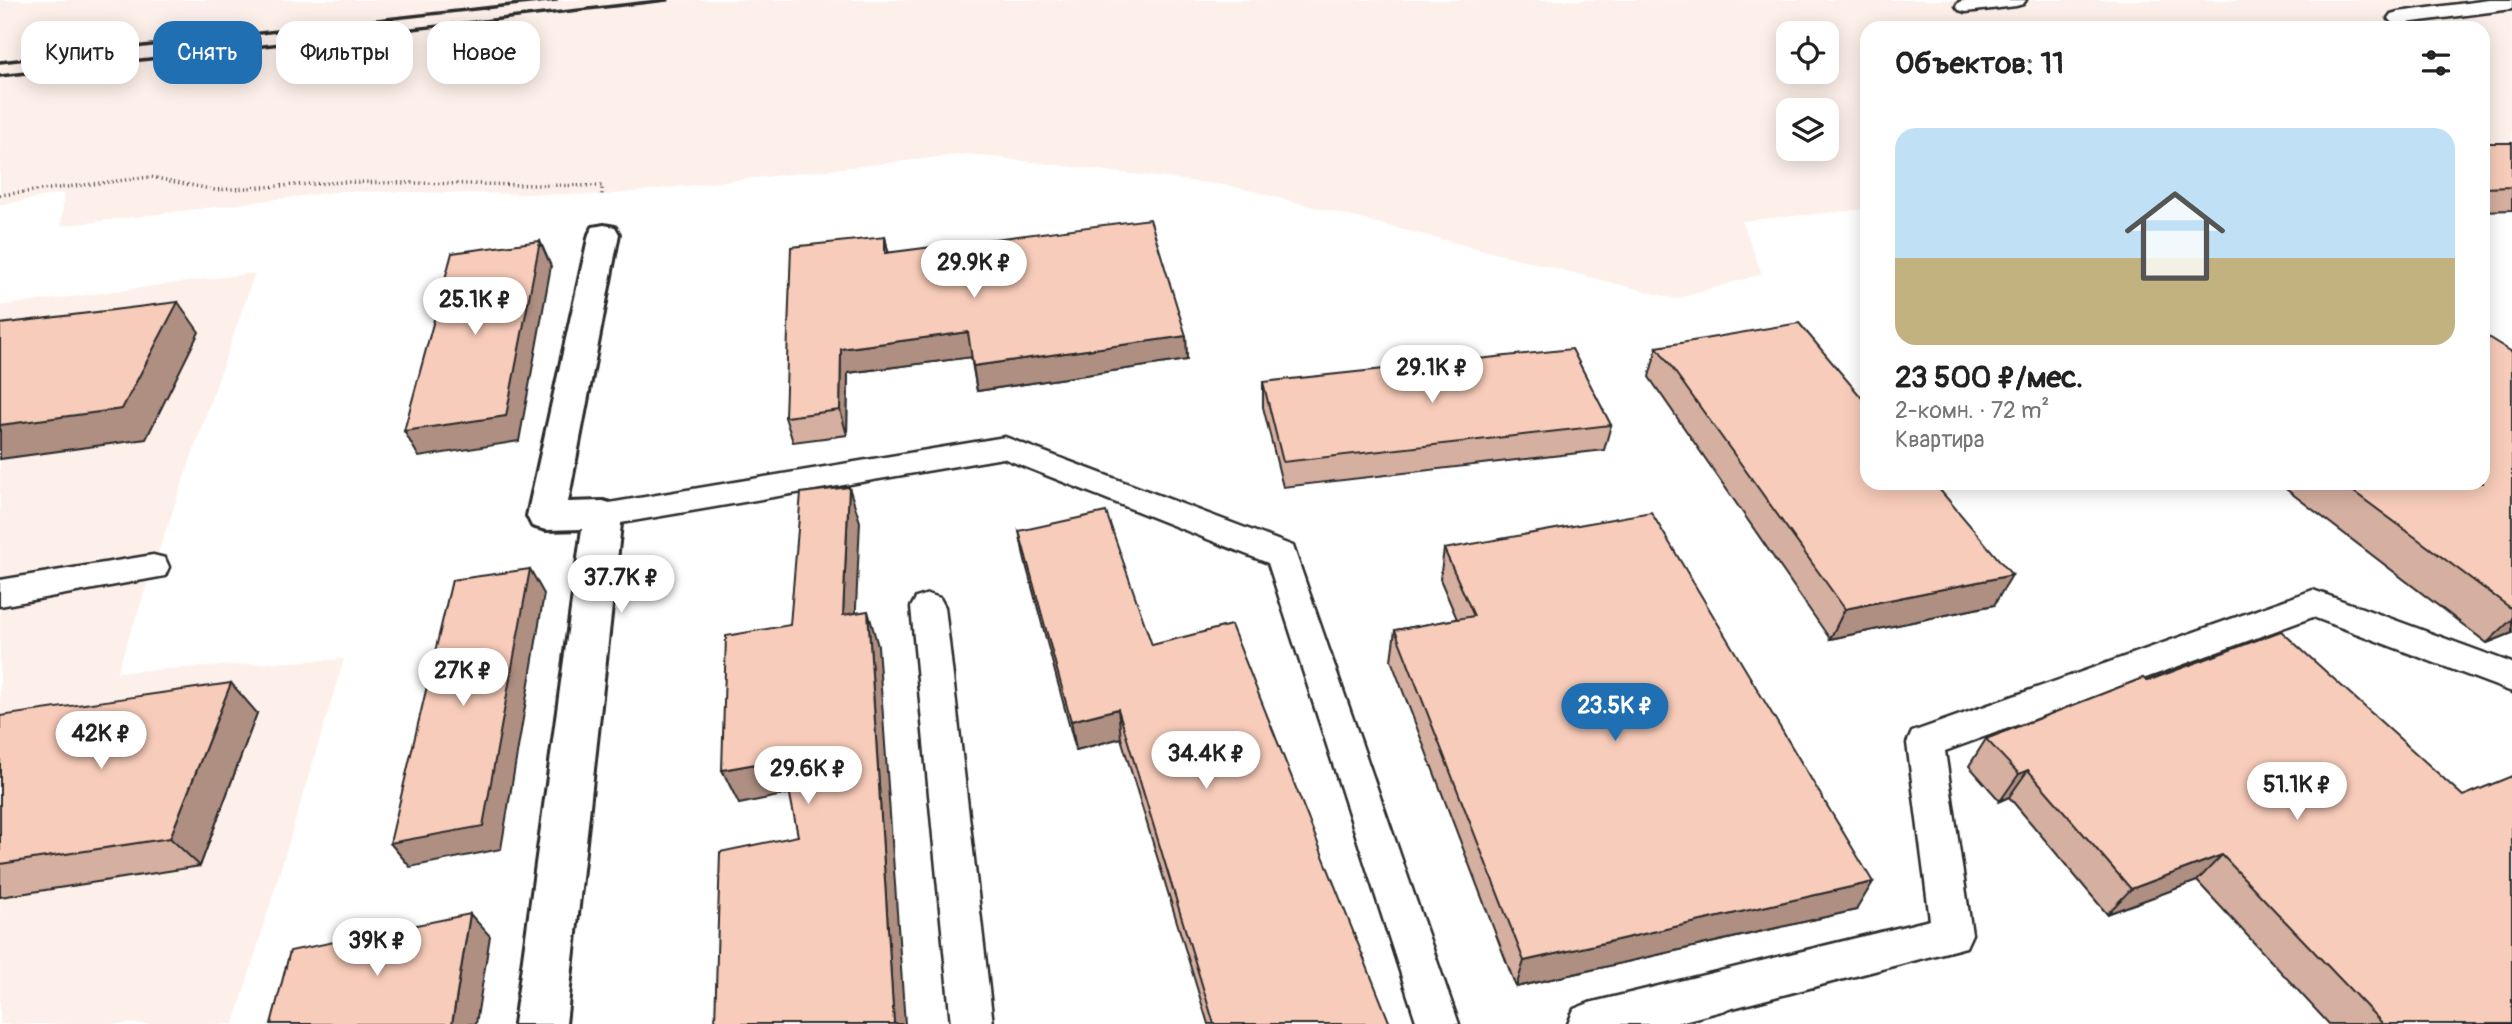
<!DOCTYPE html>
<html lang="ru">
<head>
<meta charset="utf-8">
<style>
	body { margin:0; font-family:Pangolin,sans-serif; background:#f6f6f6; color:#222; height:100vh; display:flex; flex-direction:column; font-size:26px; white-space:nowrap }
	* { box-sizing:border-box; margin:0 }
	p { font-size:23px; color:#767676 }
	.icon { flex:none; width:38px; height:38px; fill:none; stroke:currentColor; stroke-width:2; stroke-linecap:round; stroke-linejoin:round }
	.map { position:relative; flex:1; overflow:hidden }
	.side { position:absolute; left:1860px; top:21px; width:630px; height:469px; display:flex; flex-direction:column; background:#fff; border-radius:21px; box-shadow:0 4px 18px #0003 }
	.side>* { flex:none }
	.guide { position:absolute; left:21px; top:21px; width:665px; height:63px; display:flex; gap:14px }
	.buttons { position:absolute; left:1776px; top:21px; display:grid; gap:14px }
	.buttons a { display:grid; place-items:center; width:63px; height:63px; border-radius:14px; background:#fff; box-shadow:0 4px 18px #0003; font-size:35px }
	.price { position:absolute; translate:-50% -60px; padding:0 16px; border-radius:24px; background:#fff; color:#222; font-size:23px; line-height:46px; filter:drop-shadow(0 2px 4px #0008) }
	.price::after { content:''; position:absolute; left:50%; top:42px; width:21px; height:16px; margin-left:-10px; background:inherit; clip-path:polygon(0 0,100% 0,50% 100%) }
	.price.active { background:#1f6fb2; color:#fff }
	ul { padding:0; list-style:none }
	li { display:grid; align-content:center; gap:14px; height:371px; padding:0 35px }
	li span { display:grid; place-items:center; height:217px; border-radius:21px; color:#555 }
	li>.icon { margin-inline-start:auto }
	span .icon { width:126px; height:126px; fill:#fffc; stroke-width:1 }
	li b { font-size:30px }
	h2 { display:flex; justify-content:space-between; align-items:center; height:84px; padding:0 35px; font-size:30px }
	.tag { padding:0 24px; border-radius:21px; background:#fff; box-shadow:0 4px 18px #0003; font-size:24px; line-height:63px }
	.tag.active { background:#1f6fb2; color:#fff }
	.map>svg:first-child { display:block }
	.built { fill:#fdf0ea; fill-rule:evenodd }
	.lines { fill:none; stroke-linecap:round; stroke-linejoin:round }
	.lane-casing { stroke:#2b2b2b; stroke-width:5 }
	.street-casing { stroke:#2b2b2b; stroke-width:6 }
	.path { stroke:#2b2b2b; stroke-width:3.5; stroke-dasharray:1 3.5; stroke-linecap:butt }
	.lane { fill:#fff; fill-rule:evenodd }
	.street { fill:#fff; fill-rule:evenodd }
	.rail { stroke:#2b2b2b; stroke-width:3.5 }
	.wall { fill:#d5afa0; stroke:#2b2b2b; stroke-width:2 }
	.shaded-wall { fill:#ae8f82; stroke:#2b2b2b; stroke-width:2 }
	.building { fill:#f8ccba; stroke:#2b2b2b; stroke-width:2 }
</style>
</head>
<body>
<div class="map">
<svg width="2512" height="1024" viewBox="0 0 2512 1024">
	<rect width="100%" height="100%" fill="#fff"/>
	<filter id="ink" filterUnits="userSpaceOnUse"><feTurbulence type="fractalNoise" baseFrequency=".0143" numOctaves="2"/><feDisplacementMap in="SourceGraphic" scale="14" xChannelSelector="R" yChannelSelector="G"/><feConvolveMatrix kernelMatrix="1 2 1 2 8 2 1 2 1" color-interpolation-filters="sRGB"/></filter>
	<g filter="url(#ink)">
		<g class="built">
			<path d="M0 0H2512V161H2483V28H1867V209L1742 221 1762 274 1676 299 1232 186 966 154 606 195 342 191 61 226 64 193 0 205ZM1788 33H1827V72H1788ZM1788 110H1827V149H1788Z"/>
			<path d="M255 273 117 672 344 659 234 1024H0V306Z"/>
		</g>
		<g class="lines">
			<g class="lane-casing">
				<g id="lane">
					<path d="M1966 0H2026L2023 4 2016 6 1966 12 1959 10 1956 6 1959 2Z"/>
					<path d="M2489 0H2512V9L2398 24 2391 22 2388 18 2391 14 2398 12Z"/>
					<path d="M1005 437 1293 546 1459 1024H1417L1268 563 1003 458 603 526 592 523 587 515 592 507 603 504Z"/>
					<path d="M153 555 165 558 169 567 165 576 0 606V580Z"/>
					<path d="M2313 590 2512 663V692L2313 617 1945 751 1972 934 1966 947 1672 1024H1568L1574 1009 1589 1003 1930 920 1907 743 1912 732Z"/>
					<path d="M928 594 940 598 945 607 993 1024H951L911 607 916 598Z"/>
				</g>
			</g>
			<g class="street-casing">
				<path id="street" d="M604 225 615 227 619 234 568 502 603 501 617 505 622 515 566 1024H514L582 529 546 530 532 526 527 516 589 234 593 227Z"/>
			</g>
			<path class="path" d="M0 195 151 177 215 190 344 182 602 186V197"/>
			<use href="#lane" class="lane"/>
			<use href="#street" class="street"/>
			<g class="rail">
				<path d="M0 62 556 0"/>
				<path d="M0 76 667 0"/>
			</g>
		</g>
		<g class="wall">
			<path d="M2483 143H2512V210L2483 211Z"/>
			<path d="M885 237 888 252 1186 336 1187 360 977 391 971 357 848 373 847 435 793 442 785 417Z"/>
			<path d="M1657 347 1994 605 1830 639 1649 377Z"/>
			<path d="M2512 352V633L2487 643 2278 483H2483Z"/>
			<path d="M1263 382 1611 425 1604 450 1283 487 1263 407Z"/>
			<path d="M1019 531 1152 645 1390 1024H1208L1121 738 1076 750 1025 561Z"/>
			<path d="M1444 549 1856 910 1516 987 1391 660 1395 630 1457 619 1440 579Z"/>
			<path d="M2143 678 2512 1024H2329L2197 881 2107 914 2009 797 2000 801 1969 766 1986 739Z"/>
			<path d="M257 713 200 866 0 897V716Z"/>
		</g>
		<g class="shaded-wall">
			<path d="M885 237 890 261 885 253Z"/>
			<path d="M540 241 551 266 519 441 419 457 404 431Z"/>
			<path d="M178 302 199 332 146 439 0 459V425Z"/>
			<path d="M968 332 973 357 848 373 847 435 840 410 841 349Z"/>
			<path d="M1186 336 1187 360 977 391 973 366Z"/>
			<path d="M849 487 860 522 854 650 843 615Z"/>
			<path d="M530 569 544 594 501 849 410 867 390 843Z"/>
			<path d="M2012 575 1994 605 1830 639 1845 609Z"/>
			<path d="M868 611 878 646 905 1024H894Z"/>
			<path d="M2512 619V633L2487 643Z"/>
			<path d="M231 683 257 713 200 866 170 838Z"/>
			<path d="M1118 709 1121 738 1076 750 1071 721Z"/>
			<path d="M783 759 797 792 739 804 722 770Z"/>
			<path d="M2028 770 2009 797 2000 801 2019 774Z"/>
			<path d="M2222 855 2197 881 2107 914 2131 889Z"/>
			<path d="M1873 882 1856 910 1516 987 1524 961Z"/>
			<path d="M470 914 490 936 476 1024H452Z"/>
		</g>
		<g class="building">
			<path d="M2483 143H2512V187L2483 188Z"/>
			<path d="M1150 219 1186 336 973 366 968 332 841 349 840 410 785 417 791 247 885 237V253Z"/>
			<path d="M540 241 506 416 404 431 452 253Z"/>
			<path d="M178 302 122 409 0 425V324Z"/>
			<path d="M1799 323 1867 404V483H1934L2012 575 1845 609 1657 347Z"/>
			<path d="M2483 334 2512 352V609L2342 483H2483Z"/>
			<path d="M1572 349 1611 425 1283 462 1263 382Z"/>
			<path d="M849 487 843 615 868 611 894 1024H715L720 852 798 836 783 759 722 770 726 636 790 625 801 493Z"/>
			<path d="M1106 512 1152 645 1231 625 1390 1024H1214L1118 709 1071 721 1019 531Z"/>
			<path d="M1651 512 1873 882 1524 961 1395 630 1474 616 1444 549Z"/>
			<path d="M530 569 483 826 390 843 452 580Z"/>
			<path d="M2281 631 2463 796 2512 776V1024H2383L2222 855 2131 889 2028 770 2019 774 1986 739 2143 678 2147 681Z"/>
			<path d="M231 683 170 838 0 864V716Z"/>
			<path d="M470 914 452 1024H271L290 951Z"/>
		</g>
	</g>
</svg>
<div class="buttons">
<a><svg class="icon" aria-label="locate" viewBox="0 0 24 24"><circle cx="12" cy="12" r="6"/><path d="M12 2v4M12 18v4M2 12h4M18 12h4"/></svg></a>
<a><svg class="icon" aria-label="layers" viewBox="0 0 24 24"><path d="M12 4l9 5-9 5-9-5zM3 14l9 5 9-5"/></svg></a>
</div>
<b class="price" style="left:974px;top:300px">29.9K ₽</b>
<b class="price" style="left:475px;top:337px">25.1K ₽</b>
<b class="price" style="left:1432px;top:405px">29.1K ₽</b>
<b class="price" style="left:621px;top:615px">37.7K ₽</b>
<b class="price" style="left:463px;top:708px">27K ₽</b>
<b class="price active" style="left:1615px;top:743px">23.5K ₽</b>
<b class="price" style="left:101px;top:771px">42K ₽</b>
<b class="price" style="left:1206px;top:791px">34.4K ₽</b>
<b class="price" style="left:808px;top:806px">29.6K ₽</b>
<b class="price" style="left:2297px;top:822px">51.1K ₽</b>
<b class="price" style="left:377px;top:978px">39K ₽</b>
<div class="guide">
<a class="tag">Купить</a>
<a class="tag active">Снять</a>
<a class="tag">Фильтры</a>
<a class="tag">Новое</a>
</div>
<section class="side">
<h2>Объектов: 11<svg class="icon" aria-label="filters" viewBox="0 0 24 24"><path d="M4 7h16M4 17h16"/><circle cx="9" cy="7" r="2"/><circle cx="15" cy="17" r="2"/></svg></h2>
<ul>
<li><span style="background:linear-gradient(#bfe0f5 60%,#c2b280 0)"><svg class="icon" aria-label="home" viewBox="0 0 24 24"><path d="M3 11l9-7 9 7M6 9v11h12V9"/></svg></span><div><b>23 500 ₽/мес.</b><p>2-комн. · 72 m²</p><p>Квартира</p></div></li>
</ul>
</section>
</div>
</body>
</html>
